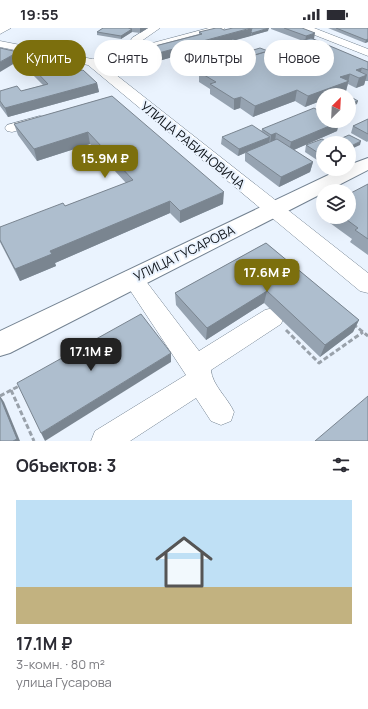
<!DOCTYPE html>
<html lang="ru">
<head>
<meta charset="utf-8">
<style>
	body { margin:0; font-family:Manrope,sans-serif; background:#f2f2f3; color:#2b2b33; height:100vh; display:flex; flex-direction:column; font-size:15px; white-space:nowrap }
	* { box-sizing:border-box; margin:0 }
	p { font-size:13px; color:#7c7c81 }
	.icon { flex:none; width:22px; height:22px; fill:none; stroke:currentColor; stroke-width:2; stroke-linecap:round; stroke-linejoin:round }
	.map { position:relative; height:413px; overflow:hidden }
	.details { display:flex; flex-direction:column; background:#fff; flex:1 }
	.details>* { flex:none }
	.banner { position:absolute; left:12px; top:12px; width:344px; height:36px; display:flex; gap:8px }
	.needle { width:26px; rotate:24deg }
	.tools { position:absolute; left:316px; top:60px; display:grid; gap:8px }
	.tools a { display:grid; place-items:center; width:40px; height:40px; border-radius:50%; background:#fff; box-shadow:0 4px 16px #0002; font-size:20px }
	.price { position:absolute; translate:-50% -34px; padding:0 9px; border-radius:8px; background:#7c6f0d; color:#fff; font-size:13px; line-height:26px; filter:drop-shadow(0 1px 2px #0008) }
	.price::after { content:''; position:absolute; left:50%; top:24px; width:12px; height:9px; margin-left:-6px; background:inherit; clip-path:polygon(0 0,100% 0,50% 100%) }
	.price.on { background:#222; color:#fff }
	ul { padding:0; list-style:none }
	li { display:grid; align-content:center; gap:8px; height:212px; padding:0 16px }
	li span { display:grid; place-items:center; height:124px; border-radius:0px; color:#555 }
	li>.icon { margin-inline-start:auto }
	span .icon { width:72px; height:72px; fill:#fffc; stroke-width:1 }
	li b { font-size:17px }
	h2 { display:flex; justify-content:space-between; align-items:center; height:48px; padding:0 16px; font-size:17px }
	.tag { padding:0 14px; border-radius:18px; background:#fff; box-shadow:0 4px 16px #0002; font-size:14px; line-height:36px }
	.tag.on { background:#7c6f0d; color:#fff }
	.status { display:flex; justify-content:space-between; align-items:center; height:28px; padding:0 20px; background:#fff; direction:ltr }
	.status svg { height:11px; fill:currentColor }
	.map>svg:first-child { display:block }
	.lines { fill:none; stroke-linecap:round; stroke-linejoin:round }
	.minor-casing { stroke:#738291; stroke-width:1 }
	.major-casing { stroke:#738291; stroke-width:2 }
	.path { stroke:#99a1aa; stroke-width:3; stroke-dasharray:5 2.5; stroke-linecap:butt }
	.minor { fill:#fff; fill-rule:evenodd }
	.major { fill:#fff; fill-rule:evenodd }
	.wall { fill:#96a3b1 }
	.shaded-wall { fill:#7a8590 }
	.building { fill:#aebece; stroke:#7a8590 }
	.labels { text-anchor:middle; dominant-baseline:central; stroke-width:4; stroke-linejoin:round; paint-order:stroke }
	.street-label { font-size:13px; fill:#0e1319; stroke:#eaf3fe }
</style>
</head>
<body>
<div class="status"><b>19:55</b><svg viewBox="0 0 49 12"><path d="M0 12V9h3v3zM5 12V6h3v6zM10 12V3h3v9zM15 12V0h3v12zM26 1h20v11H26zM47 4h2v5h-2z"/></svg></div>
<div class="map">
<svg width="368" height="413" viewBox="0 0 368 413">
	<rect width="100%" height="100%" fill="#eaf3fe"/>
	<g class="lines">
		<g class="minor-casing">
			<g id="minor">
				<path d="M0 0H11L0 6Z"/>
				<path d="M148 0H160L140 14H132L131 12 132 10Z"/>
				<path d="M209 0H225L223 2 101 35 368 245V265L360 263 88 37 0 19V13L92 31Z"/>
				<path d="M300 0H314L368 21V28L302 2Z"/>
				<path d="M40 88 45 89 47 92 45 95 12 104 7 103 5 100 7 97Z"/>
				<path d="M132 242 139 244 199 323 265 282 273 280 281 282 284 289 281 296 211 342C212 357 228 370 234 384L231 393 221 397 211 393 196 370 130 413H91L95 403 186 347 122 250 125 244Z"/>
			</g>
		</g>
		<g class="major-casing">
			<path id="major" d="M368 130V142L327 163H323V165L10 325 0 328V303L341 141H349V137Z"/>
		</g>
		<g class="path">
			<path d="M353 296 368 308"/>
			<path d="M286 302 319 335 363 304"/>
			<path d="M11 362 34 413"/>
			<path d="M0 368 21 357"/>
		</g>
		<use href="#minor" class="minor"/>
		<use href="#major" class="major"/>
	</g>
	<g class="wall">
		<path d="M103 0H148L140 5 132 4 121 11 97 7V4Z"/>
		<path d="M271 0H302L314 11H313L368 34V53H365L364 57 356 60 348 56 346 63 323 67V72L305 79 295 73 253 89 240 80 234 82 210 66V61L199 54V47L191 42V36H225L236 33 237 27 268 23 303 13 271 1Z"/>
		<path d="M328 0H368V14L365 15Z"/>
		<path d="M224 2 268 3 235 12 238 16 223 20 219 18V16L204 21 206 22V25L199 27 194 25V23L130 41 121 35 120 27 199 6V4Z"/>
		<path d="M29 36 68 46 97 55 99 64 8 89 0 78V63H21L43 57 31 45Z"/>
		<path d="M112 68 223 176 180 195 170 185 55 235 56 238 20 253 0 214V199L65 178 126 155 90 116 37 133 18 107 14 96Z"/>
		<path d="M368 91V113L367 114 351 105 353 98Z"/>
		<path d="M339 94 337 103 294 122 313 134 310 144 279 159 245 133V125L238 128 221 116 222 109 261 104 262 101Z"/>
		<path d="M323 115V136L305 124 306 117Z"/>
		<path d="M368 156V227L350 214 352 211 330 195 332 189H349Z"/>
		<path d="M266 215 359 292 353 304 320 329 264 275 206 312 176 277 175 265Z"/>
	</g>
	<g class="shaded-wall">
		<path d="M140 0H148L140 5Z"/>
		<path d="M252 0 251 8 221 16 219 15V16L196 23 194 22V23L130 41 129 33Z"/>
		<path d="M269 0 268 3 251 8 252 5Z"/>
		<path d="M132 1V4L121 11V8Z"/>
		<path d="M315 5 314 11 305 14 306 8Z"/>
		<path d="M368 11V14L365 15 366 12Z"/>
		<path d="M238 13V16L223 20 224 17Z"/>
		<path d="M206 22V25L199 27V24Z"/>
		<path d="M18 24 20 32 0 44V34Z"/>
		<path d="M362 40 359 50 356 42Z"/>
		<path d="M350 46 346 63 336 67H323V72L305 79 308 68 340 49Z"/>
		<path d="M367 47 364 57 356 60 359 50Z"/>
		<path d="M97 55 99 64 8 89 5 80Z"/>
		<path d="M297 62 295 73 253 89 255 78Z"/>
		<path d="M241 69 240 80 234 82V71Z"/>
		<path d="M358 73 357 76 349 80V76Z"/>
		<path d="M339 94 337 103 289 124 291 114Z"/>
		<path d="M88 104 90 116 37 133 34 121Z"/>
		<path d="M276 105 275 114 270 116 271 107Z"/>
		<path d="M270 109 269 116 246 124 245 125 238 128 239 121Z"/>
		<path d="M361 113 360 117 349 122V119Z"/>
		<path d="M313 134 310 144 279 159 281 149Z"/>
		<path d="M224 164 223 176 180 195V183Z"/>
		<path d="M170 173V185L55 235 56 238 20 253 15 241 50 223Z"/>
		<path d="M267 263 264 275 206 312 207 300Z"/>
		<path d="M359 292 353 304 320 329 325 317Z"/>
		<path d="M171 325V334L45 413 41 405Z"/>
		<path d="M0 368 4 374 20 413H13Z"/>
	</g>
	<g class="building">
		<path d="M103 0H128L132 1 121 8 97 4Z"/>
		<path d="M216 0H220L224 2 233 0H251L129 33 120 27 202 6 199 4Z"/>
		<path d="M252 0H269L252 5 251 4Z"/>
		<path d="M284 0H302L315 5 306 8Z"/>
		<path d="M336 0H368V11L366 12Z"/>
		<path d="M311 10 368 34V42L362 40 356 42 367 47 359 50 350 46 340 49 349 53 308 68 297 62 255 78 241 69 234 71 210 56 216 54 199 44Z"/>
		<path d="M233 11 238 13 224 17 219 15Z"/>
		<path d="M0 20 18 24 0 34Z"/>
		<path d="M202 20 206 22 199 24 194 22Z"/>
		<path d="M260 20 268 23 244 30 237 27Z"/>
		<path d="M213 29 225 36 203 43 191 36Z"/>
		<path d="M52 31 68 46 83 42 97 55 5 80 0 73V63L17 58 21 63 48 56 29 36Z"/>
		<path d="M112 68 224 164 180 183 170 173 50 223 52 226 15 241 0 212V199L63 175 65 178 133 152 88 104 34 121 14 96Z"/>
		<path d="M351 69 358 73 349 76V70Z"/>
		<path d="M314 80 323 85V93H338L339 94 291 114 276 105 271 107 262 101Z"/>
		<path d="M368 91V106L353 98Z"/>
		<path d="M252 97 270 109 239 121 222 109Z"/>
		<path d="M349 107 361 113 349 119V115H335L333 114Z"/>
		<path d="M277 111 313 134 281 149 246 124Z"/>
		<path d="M322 111 330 115H323V128L306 117Z"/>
		<path d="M368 156V211L355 202 358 200 343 189H349V166Z"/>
		<path d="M266 215 359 292 325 317 267 263 207 300 175 265Z"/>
		<path d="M141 286 171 325 41 405 17 355Z"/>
		<path d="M368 368V413H315Z"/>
		<path d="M0 369 17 411 13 413H0Z"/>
	</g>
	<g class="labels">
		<g class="street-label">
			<text transform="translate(193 117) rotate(39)">УЛИЦА РАБИНОВИЧА</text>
			<text transform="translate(184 225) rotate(-26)">УЛИЦА ГУСАРОВА</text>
		</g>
	</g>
</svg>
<div class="tools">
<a><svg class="needle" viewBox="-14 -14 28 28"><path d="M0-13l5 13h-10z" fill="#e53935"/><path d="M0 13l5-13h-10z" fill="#7c7c81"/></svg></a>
<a><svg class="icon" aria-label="locate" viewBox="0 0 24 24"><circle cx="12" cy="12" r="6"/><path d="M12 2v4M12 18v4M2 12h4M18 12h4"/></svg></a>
<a><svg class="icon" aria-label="layers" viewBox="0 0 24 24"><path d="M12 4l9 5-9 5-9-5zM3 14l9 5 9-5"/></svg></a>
</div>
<b class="price" style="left:105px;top:151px">15.9M ₽</b>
<b class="price" style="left:267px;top:265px">17.6M ₽</b>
<b class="price on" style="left:91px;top:344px">17.1M ₽</b>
<div class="banner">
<a class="tag on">Купить</a>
<a class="tag">Снять</a>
<a class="tag">Фильтры</a>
<a class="tag">Новое</a>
</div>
</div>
<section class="details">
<h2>Объектов: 3<svg class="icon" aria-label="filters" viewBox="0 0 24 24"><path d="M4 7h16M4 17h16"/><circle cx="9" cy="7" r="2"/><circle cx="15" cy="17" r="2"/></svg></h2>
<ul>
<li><span style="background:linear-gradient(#bfe0f5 70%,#c2b280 0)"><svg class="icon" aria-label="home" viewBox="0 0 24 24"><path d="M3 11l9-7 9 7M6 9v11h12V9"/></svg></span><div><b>17.1M ₽</b><p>3-комн. · 80 m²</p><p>улица Гусарова</p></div></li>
</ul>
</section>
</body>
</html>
